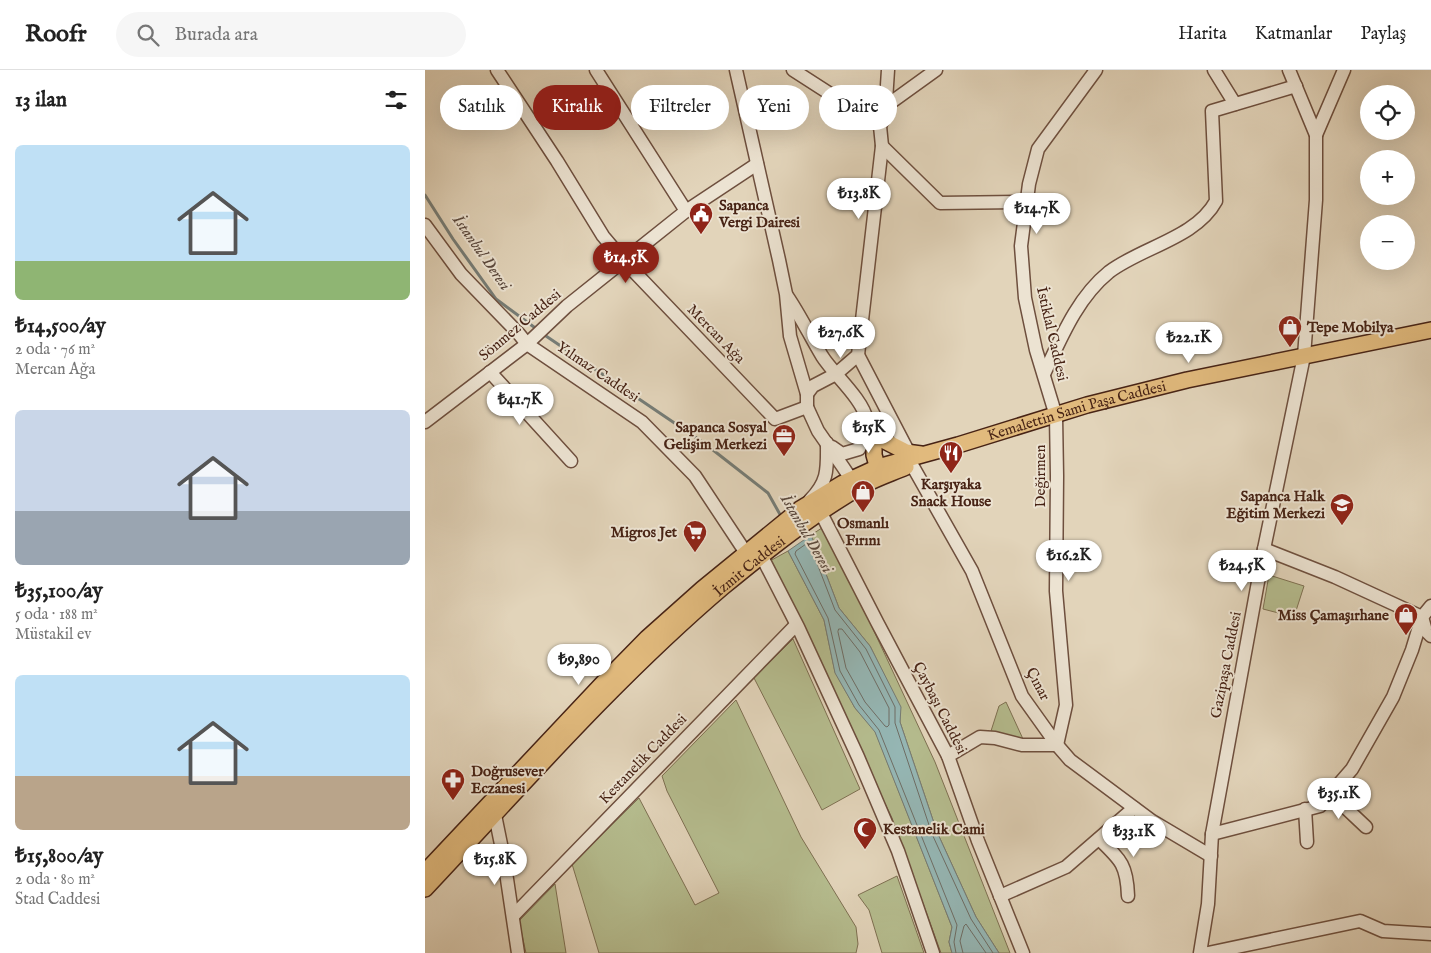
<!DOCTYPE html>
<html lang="tr">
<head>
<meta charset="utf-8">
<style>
	body { margin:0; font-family:"IM FELL English",serif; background:#f6f6f6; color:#222; height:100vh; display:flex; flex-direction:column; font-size:19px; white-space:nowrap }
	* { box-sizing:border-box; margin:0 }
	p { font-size:16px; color:#767676 }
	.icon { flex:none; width:28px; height:28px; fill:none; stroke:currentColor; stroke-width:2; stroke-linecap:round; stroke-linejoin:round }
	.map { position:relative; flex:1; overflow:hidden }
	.drawer { display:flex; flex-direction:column; background:#fff; width:425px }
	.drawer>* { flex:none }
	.top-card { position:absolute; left:15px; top:15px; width:475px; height:45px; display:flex; gap:10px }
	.buttons { position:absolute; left:935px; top:15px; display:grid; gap:10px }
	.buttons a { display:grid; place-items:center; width:55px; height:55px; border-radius:50%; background:#fff; box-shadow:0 5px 20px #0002; font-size:25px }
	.price { position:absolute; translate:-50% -42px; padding:0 11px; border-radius:18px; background:#fff; color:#222; font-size:16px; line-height:32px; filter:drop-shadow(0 1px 2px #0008) }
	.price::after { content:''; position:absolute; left:50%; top:30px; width:15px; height:11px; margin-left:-8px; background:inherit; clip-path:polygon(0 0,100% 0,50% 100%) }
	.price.current { background:#8f2418; color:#fff }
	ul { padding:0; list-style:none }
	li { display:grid; align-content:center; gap:10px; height:265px; padding:0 15px }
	li span { display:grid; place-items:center; height:155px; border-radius:8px; color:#555 }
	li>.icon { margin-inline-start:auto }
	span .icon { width:90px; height:90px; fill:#fffc; stroke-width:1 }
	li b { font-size:21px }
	h2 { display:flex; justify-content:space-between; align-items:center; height:60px; padding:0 15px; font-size:21px }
	.pill { padding:0 18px; border-radius:22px; background:#fff; box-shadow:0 5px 20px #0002; font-size:18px; line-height:45px }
	.pill.current { background:#8f2418; color:#fff }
	header { display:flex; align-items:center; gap:30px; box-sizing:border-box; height:70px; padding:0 25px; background:#fff; border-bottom:1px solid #e0e0e0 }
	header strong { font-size:24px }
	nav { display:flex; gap:28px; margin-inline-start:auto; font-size:18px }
	.search { width:350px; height:45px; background:#f6f6f6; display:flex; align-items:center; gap:12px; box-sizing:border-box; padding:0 18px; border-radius:28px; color:#767676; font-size:19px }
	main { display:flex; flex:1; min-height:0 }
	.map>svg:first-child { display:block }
	.green { fill:#b5bc8e; stroke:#7e7052 }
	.water { fill:#95b7b5; stroke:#767c75 }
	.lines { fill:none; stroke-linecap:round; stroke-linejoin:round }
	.shore { stroke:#6e6d65; stroke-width:1 }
	.stream { stroke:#767c75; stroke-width:3 }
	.minor-casing { stroke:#6e4f3e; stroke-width:15 }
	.major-casing { stroke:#472315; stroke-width:18 }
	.minor { stroke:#ece3d2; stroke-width:12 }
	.major { stroke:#e1ba7d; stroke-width:15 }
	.labels { text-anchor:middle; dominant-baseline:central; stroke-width:4; stroke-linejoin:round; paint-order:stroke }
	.poi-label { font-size:15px; font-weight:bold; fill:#472315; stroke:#ece3d2; text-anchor:start }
	.street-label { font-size:15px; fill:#472315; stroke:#ece3d2 }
	.water-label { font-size:16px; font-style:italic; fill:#5a483d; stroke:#ece3d2 }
</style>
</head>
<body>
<header>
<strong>Roofr</strong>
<div class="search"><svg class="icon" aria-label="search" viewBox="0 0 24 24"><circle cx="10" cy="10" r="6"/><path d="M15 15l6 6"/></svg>Burada ara</div>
<nav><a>Harita</a><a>Katmanlar</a><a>Paylaş</a></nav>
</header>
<main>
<section class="drawer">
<h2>13 ilan<svg class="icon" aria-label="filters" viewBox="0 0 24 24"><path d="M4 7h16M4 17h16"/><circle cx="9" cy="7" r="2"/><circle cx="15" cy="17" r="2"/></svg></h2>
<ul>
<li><span style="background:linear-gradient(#bfe0f5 75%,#8fb573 0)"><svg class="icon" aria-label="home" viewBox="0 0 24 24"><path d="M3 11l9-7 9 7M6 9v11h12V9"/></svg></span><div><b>₺14,500/ay</b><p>2 oda · 76 m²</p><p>Mercan Ağa</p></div></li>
<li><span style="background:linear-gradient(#c9d6e8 65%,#9aa5b1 0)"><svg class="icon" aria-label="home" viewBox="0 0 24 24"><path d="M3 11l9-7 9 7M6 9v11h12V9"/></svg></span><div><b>₺35,100/ay</b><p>5 oda · 188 m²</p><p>Müstakil ev</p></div></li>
<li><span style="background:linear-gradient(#bfe0f5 65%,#b9a48a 0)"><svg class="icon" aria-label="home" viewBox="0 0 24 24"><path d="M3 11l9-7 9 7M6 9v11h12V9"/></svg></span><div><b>₺15,800/ay</b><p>2 oda · 80 m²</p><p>Stad Caddesi</p></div></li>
</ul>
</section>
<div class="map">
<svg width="1006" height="883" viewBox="0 0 1006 883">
	<rect width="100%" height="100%" fill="#e2d4ba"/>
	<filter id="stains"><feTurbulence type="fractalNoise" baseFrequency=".004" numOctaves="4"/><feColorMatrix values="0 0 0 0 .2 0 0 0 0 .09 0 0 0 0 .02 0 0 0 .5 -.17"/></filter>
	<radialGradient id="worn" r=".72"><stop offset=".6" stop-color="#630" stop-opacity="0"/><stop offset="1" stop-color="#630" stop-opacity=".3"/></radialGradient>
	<g class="green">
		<path d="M400 456 510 692 585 883H574L551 847 512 762 475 652V637L445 576 414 538 386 465Z"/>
		<path d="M363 481 399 550 410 602 430 638 450 661 527 857 524 872 527 883H516L467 748 343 492Z"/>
		<path d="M844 505 879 516 869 547 838 539Z"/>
		<path d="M368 569 435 719 397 740 329 608Z"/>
		<path d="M311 630 376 767 431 857 433 874 431 883H174L147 794 214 728 270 835 294 823 242 721 237 706Z"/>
		<path d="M581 632 598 669 566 661 574 636Z"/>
		<path d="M472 806 499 883H457L444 840 433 825Z"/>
		<path d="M130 814 141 883H101L94 851Z"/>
	</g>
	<path class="water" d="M386 465 414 538 445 576 476 637 475 652 512 762 551 847 574 883H527L524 872 527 857 450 662 430 638 410 603 399 550 363 481Z"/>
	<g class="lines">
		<g class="shore">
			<path d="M414 559H417L435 582 464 638V655L462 657 460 656 440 632 421 598 413 562Z"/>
			<path d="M531 883 529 872 532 855 454 660 434 635 415 601 403 548 370 484 371 481 381 474 385 475 410 540 441 579 470 637V653L507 764 546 849 568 883"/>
			<path d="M538 883 535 871 539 856 541 854 561 883"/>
		</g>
		<g class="stream">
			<path d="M0 125 28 169 71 229 113 260"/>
			<path d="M118 264 279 373 343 423 357 448"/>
		</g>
		<g class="minor-casing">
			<g id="minor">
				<path d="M72 0 132 91 178 166 199 191 350 349 382 337"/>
				<path d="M171 0 261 141"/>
				<path d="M311 0 354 190 361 224 365 266 382 324V337L393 361 418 397 426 409 434 412"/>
				<path d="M368 0 455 56"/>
				<path d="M789 0 810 34"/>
				<path d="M461 36 511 0"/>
				<path d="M891 65 919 0"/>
				<path d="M457 76 515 133 602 132"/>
				<path d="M0 155 36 204 94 264 102 274 217 352 270 406 321 483"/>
				<path d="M362 226C375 245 385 266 397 286 409 305 437 328 442 350 444 361 439 370 434 379L417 384 407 377"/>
				<path d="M433 285 484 383"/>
				<path d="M65 302 146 391"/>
				<path d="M619 304C636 268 652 228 684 202 717 177 771 168 791 131L787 41 871 16"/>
				<path d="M382 324 388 316 411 304 433 285 457 76 455 56 460 46 463 0"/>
				<path d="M0 352 102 274 142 236 261 141 332 94"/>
				<path d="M487 395 547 501 597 626 632 675 645 690 727 751 786 786"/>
				<path d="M385 430C404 411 402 398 402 373"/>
				<path d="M396 443 452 552 523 686 553 771 598 883"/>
				<path d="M839 479 910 507 997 547"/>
				<path d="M336 485 373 557 433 687 473 781 508 883"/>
				<path d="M997 547 1001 561 1006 566"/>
				<path d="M632 675 641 635 631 521 632 406 631 346 611 280 600 228 596 176 604 114 613 79 671 0"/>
				<path d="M523 686 555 667 570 668 597 675H632"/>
				<path d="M906 724 941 757"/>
				<path d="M880 739 882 772"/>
				<path d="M70 745 79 789 93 883"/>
				<path d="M787 764 895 736 927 699 968 627 987 580 997 547 1006 536"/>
				<path d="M674 769C696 790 702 795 703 826"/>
				<path d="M575 826 641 797 709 738"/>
				<path d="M88 846 371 555"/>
				<path d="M775 883 783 834 787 764 839 479 879 286 891 130V65L864 0"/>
				<path d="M783 883 935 851 958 861 1006 864"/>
			</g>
		</g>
		<g class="major-casing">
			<g id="major">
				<path d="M442 362 481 382 496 384"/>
				<path d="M442 362 449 374V385L455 406"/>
				<path id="s1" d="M0 802 178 613 222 568 277 519 375 439 418 413 453 397 533 375 662 335 762 310 1006 260"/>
				<path id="s2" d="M0 819C97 716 190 609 298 517 343 480 388 444 439 415 452 408 467 403 481 397"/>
			</g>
		</g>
		<use href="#minor" class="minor"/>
		<use href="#major" class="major"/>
	</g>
	<defs>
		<g id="civic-pin" transform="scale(1.25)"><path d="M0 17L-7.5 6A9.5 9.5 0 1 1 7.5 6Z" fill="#8f2418" stroke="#ece3d2"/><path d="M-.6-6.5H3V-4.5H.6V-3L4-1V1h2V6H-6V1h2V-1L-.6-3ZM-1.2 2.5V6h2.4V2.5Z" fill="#fff"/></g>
		<g id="shop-pin" transform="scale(1.25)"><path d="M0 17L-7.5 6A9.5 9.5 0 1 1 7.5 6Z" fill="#8f2418" stroke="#ece3d2"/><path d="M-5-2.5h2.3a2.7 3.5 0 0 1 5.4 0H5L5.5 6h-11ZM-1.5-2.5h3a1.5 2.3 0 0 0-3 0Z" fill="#fff"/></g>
		<g id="office-pin" transform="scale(1.25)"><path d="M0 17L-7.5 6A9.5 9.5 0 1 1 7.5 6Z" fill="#8f2418" stroke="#ece3d2"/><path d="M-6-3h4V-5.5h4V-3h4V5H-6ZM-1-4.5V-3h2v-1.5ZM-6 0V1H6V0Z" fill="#fff"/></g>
		<g id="restaurant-pin" transform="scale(1.25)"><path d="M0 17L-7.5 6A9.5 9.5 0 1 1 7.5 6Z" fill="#8f2418" stroke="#ece3d2"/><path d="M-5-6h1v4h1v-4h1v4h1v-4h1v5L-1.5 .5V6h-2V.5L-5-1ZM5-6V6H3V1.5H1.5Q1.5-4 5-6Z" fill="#fff"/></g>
		<g id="school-pin" transform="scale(1.25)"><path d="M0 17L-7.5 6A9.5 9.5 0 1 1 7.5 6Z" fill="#8f2418" stroke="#ece3d2"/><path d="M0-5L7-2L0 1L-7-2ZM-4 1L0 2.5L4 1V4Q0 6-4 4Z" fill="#fff"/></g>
		<g id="supermarket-pin" transform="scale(1.25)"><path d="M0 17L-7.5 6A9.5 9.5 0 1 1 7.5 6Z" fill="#8f2418" stroke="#ece3d2"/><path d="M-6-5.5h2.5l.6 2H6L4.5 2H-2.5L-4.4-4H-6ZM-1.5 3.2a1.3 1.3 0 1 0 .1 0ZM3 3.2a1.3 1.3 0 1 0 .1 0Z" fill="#fff"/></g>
		<g id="pharmacy-pin" transform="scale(1.25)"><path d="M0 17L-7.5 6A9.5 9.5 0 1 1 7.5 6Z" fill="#8f2418" stroke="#ece3d2"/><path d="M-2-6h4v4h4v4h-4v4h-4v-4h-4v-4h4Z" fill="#fff"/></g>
		<g id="mosque-pin" transform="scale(1.25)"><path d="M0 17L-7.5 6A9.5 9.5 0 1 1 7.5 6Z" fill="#8f2418" stroke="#ece3d2"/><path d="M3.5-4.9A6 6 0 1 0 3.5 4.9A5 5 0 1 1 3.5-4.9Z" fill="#fff"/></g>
	</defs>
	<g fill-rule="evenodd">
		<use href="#civic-pin" x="276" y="144"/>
		<use href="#shop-pin" x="865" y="257"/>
		<use href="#office-pin" x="359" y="366"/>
		<use href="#restaurant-pin" x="526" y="383"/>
		<use href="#shop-pin" x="438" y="422"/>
		<use href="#school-pin" x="917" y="435"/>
		<use href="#supermarket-pin" x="270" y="462"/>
		<use href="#shop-pin" x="981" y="545"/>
		<use href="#pharmacy-pin" x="28" y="710"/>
		<use href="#mosque-pin" x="440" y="759"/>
	</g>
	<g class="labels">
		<g class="poi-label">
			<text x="294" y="135">Sapanca<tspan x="294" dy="17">Vergi Dairesi</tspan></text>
			<text x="882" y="257">Tepe Mobilya</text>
			<text x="342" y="357" text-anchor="end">Sapanca Sosyal<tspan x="342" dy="17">Gelişim Merkezi</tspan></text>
			<text x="526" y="414" text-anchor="middle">Karşıyaka<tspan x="526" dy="17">Snack House</tspan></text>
			<text x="900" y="426" text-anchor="end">Sapanca Halk<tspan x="900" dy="17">Eğitim Merkezi</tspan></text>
			<text x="438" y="453" text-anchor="middle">Osmanlı<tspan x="438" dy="17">Fırını</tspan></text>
			<text x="252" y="462" text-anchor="end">Migros Jet</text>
			<text x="964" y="545" text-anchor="end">Miss Çamaşırhane</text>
			<text x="46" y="701">Doğrusever<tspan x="46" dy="17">Eczanesi</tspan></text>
			<text x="458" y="759">Kestanelik Cami</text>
		</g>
		<g class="street-label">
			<text transform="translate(95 255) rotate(-40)">Sönmez Caddesi</text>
			<text transform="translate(291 264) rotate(46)">Mercan Ağa</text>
			<text transform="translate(627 264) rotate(77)">İstiklal Caddesi</text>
			<text transform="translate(173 302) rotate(34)">Yılmaz Caddesi</text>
			<text stroke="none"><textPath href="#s1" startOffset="818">Kemalettin Sami Paşa Caddesi</textPath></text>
			<text transform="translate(615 406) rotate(-90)">Değirmen</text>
			<text stroke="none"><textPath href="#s2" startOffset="458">İzmit Caddesi</textPath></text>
			<text transform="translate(801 595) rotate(-79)">Gazipaşa Caddesi</text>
			<text transform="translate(613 614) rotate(62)">Çınar</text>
			<text transform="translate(515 638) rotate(63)">Çaybaşı Caddesi</text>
			<text transform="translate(218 689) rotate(-46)">Kestanelik Caddesi</text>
		</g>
		<g class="water-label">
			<text transform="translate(56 183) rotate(55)">İstanbul Deresi</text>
			<text transform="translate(381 464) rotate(60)">İstanbul Deresi</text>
		</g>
	</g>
	<rect width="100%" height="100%" filter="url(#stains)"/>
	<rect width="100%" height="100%" fill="url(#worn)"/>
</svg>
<div class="buttons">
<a><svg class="icon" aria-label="locate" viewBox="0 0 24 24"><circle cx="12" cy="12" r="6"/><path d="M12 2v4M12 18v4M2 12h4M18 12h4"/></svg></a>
<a>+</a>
<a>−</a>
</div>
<b class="price" style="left:434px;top:150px">₺13.8K</b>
<b class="price" style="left:612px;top:165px">₺14.7K</b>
<b class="price current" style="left:201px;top:214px">₺14.5K</b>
<b class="price" style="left:416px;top:289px">₺27.6K</b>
<b class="price" style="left:764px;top:294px">₺22.1K</b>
<b class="price" style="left:95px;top:356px">₺41.7K</b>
<b class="price" style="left:444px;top:384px">₺15K</b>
<b class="price" style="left:644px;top:512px">₺16.2K</b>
<b class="price" style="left:817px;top:522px">₺24.5K</b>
<b class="price" style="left:154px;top:616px">₺9,890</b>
<b class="price" style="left:914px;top:750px">₺35.1K</b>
<b class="price" style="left:709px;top:788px">₺33.1K</b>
<b class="price" style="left:70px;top:816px">₺15.8K</b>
<div class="top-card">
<a class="pill">Satılık</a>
<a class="pill current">Kiralık</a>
<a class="pill">Filtreler</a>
<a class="pill">Yeni</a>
<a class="pill">Daire</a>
</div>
</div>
</main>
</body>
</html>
